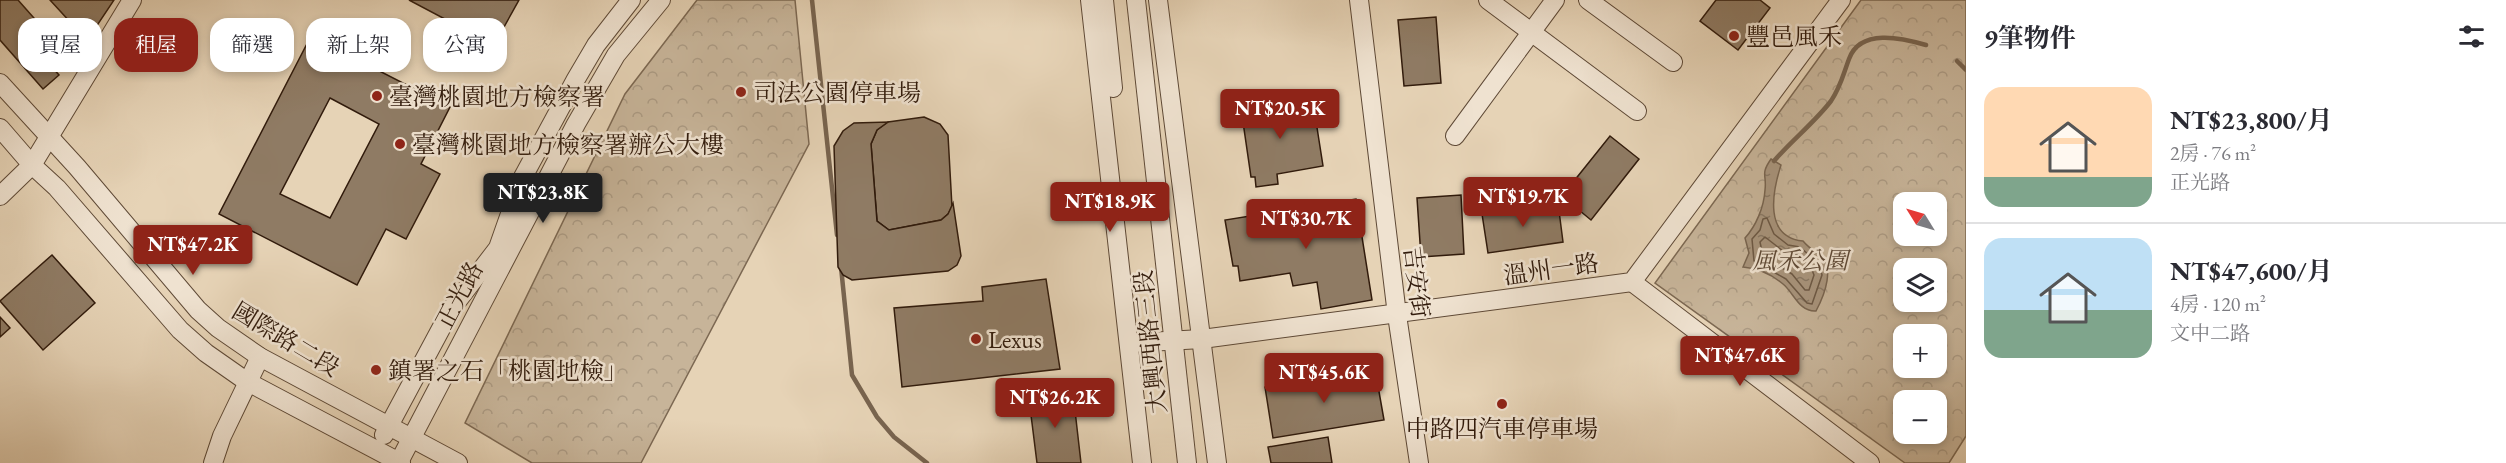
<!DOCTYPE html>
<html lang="zh-TW">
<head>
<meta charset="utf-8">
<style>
	body { margin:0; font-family:"EB Garamond","Noto Serif TC",serif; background:#f7f7f7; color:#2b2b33; height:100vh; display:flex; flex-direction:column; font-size:22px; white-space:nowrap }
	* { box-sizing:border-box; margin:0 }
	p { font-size:20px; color:#7c7c81 }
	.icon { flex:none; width:33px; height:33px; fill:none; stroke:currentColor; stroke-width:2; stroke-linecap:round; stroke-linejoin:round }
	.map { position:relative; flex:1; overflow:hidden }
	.side { display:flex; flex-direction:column; background:#fff; width:540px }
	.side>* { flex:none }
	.guide { position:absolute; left:18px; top:18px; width:570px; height:54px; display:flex; gap:12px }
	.needle { width:39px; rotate:307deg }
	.tools { position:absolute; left:1893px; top:192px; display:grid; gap:12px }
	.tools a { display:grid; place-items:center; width:54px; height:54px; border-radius:12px; background:#fff; box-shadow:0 3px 9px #0003; font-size:30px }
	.price { position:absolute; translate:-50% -51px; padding:0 14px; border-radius:6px; background:#8f2418; color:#fff; font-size:20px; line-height:39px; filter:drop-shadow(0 2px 3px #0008) }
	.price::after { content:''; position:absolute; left:50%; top:36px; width:18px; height:14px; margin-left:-9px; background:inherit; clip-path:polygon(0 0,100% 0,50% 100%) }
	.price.active { background:#222; color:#fff }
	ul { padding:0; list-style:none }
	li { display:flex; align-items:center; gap:18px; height:150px; padding:0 18px }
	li+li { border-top:2px solid #e1e1e2 }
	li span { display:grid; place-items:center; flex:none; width:168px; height:120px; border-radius:18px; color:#555 }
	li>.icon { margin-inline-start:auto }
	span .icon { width:72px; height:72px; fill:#fffc; stroke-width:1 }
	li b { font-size:26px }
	h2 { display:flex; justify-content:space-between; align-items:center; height:72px; padding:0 18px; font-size:26px }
	.chip { padding:0 21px; border-radius:18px; background:#fff; box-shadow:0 3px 9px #0003; font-size:21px; line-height:54px }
	.chip.active { background:#8f2418; color:#fff }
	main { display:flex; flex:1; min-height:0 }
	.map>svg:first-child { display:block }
	.park { fill:url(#park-crowns); stroke:#7c6852; stroke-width:1.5; fill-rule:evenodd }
	.water { fill:url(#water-ripples); stroke:#78644f; stroke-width:1.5 }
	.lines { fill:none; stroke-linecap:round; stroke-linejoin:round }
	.shore { stroke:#6c5844; stroke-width:1.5 }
	.stream { stroke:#78644f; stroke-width:4.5 }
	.building { fill:#8f7b64; stroke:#311b0c; stroke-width:1.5; fill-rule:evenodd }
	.minor-casing { stroke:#5e4936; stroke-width:20 }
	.minor { stroke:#efe2d0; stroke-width:18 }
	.poi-dot { fill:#8f2418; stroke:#efe2d0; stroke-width:2 }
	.labels { text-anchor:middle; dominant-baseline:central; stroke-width:5; stroke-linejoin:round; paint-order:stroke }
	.poi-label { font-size:24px; fill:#311b0c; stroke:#efe2d0; text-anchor:start }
	.park-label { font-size:24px; font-style:italic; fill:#5e4936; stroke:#efe2d0 }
	.street-label { font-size:24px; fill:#311b0c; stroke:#efe2d0 }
</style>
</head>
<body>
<main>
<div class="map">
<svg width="1966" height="463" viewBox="0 0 1966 463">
	<defs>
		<pattern id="park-crowns" width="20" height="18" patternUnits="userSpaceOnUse" patternTransform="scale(1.5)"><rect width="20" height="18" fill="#c7b499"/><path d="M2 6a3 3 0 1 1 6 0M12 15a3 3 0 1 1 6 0" fill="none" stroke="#ab9a83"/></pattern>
		<pattern id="water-ripples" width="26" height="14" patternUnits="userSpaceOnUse" patternTransform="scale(1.5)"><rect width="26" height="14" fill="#a8947c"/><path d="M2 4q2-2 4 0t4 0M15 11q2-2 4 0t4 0" fill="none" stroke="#897864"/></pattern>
	</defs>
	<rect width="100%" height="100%" fill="#e6d3b6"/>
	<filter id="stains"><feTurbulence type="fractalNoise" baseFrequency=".00333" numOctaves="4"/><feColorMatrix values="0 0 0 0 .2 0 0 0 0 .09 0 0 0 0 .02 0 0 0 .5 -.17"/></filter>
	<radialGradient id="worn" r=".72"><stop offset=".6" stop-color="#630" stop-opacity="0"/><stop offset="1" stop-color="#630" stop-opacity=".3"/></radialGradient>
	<g class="park">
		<path d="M697 0H795L809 144 641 463H532L465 423 625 94Z"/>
		<path d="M1861 0H1966V436L1949 463H1905L1655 283ZM1904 202H1936V236H1904ZM1904 268H1936V302H1904ZM1904 334H1936V368H1904ZM1904 400H1936V434H1904Z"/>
	</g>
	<path class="water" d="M1771 159 1781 165C1772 193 1764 237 1803 241 1808 247 1811 249 1817 253 1837 265 1824 296 1816 311 1799 312 1794 293 1783 284 1771 274 1757 268 1743 267L1749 253 1745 238C1756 226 1764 207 1765 190 1767 174 1760 175 1771 159Z"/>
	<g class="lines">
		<g class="shore">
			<path d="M1767 218 1774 234 1788 245 1800 247 1819 264 1822 275 1812 304 1807 303 1786 279 1754 261 1752 239 1760 230 1763 219Z"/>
			<path d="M1765 237 1783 251 1796 254 1810 265 1814 275 1809 290H1805L1792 274 1763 256 1760 242Z"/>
		</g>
		<g class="stream">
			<path d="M812 0 837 235"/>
			<path d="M1957 61 1966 70"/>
			<path d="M1774 161C1792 140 1814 123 1831 101 1841 86 1843 75 1849 59 1860 28 1902 38 1926 45"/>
			<path d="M841 267 852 375 877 417 894 437 927 463"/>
		</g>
	</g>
	<g class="building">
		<path d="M0 0H18L56 43 42 56 59 75 43 89 0 40Z"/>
		<path d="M50 0H114L94 30 83 36Z"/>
		<path d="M409 0H519L494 45Z"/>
		<path d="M1716 0H1760L1770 8 1738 50 1700 21Z"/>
		<path d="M1436 17 1441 83 1404 86 1398 20Z"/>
		<path d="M311 36 450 107 421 164 440 174 406 239 386 229 357 285 219 214ZM330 98 379 124 330 218 280 194Z"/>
		<path d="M1270 98 1272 108 1313 102 1323 166 1277 174 1278 184 1256 187 1255 177H1251L1242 115 1248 114 1246 102Z"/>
		<path d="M924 117 940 124 948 135 952 207 948 214 941 220 889 230 877 221 871 144 877 130 888 122Z"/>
		<path d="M888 122 877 130 871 144 877 221 889 230 941 220 948 214 953 203 961 256 957 265 948 271 852 280 843 275 838 267 834 146 843 131 854 123Z"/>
		<path d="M1610 136 1639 159 1591 220 1562 196Z"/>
		<path d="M1461 195 1464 254 1421 257 1417 198Z"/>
		<path d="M1356 199 1372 300 1321 309 1317 282 1293 286 1290 273 1240 281 1238 266H1233L1225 220Z"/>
		<path d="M1558 203 1563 242 1488 253 1482 214Z"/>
		<path d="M52 255 95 303 43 350 0 301Z"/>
		<path d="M1046 279 1060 369 902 387 894 308 983 301 982 287Z"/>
		<path d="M0 317 10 328 0 337Z"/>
		<path d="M1375 369 1384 420 1273 438 1265 387Z"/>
		<path d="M1073 393 1081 463H1037L1029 399Z"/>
		<path d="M1328 437 1332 463H1271L1268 447Z"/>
	</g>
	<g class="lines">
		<g class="minor-casing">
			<g id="minor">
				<path d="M1090 0 1142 463"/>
				<path d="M1104 0 1113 88"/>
				<path d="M1136 0 1187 463"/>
				<path d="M1158 0 1217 463"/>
				<path d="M1359 0 1397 315 1419 463"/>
				<path d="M1488 0 1637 111"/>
				<path d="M1588 0 1673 62"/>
				<path d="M0 83 77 167 198 310 218 328 260 357 458 463"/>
				<path d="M0 128 32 165 57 188 180 330 206 353 246 381 401 463"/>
				<path d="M1455 136 1555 0"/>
				<path d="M0 196 32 165 132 0"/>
				<path d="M1632 282 1870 463"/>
				<path d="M1129 343 1202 339 1632 282 1841 0"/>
				<path d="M384 435 452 308 498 248 523 177 576 79 596 45 631 0"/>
				<path d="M399 462 576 124 616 55 661 0"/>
				<path d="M213 463 222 436 260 357"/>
			</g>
		</g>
		<use href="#minor" class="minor"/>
	</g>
	<g class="poi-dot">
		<circle cx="1734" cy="36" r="6"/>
		<circle cx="741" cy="92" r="6"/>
		<circle cx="377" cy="96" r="6"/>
		<circle cx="400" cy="144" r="6"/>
		<circle cx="976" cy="339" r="6"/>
		<circle cx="376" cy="370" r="6"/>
		<circle cx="1502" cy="404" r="6"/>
	</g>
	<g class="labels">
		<g class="poi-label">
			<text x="1746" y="36">豐邑風禾</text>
			<text x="753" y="92">司法公園停車場</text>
			<text x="389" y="96">臺灣桃園地方檢察署</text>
			<text x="412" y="144">臺灣桃園地方檢察署辦公大樓</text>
			<text x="988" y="339">Lexus</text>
			<text x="388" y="370">鎮署之石「桃園地檢」</text>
			<text x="1502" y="428" text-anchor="middle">中路四汽車停車場</text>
		</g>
		<g class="park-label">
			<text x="1800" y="260">風禾公園</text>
		</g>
		<g class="street-label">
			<text transform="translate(1551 269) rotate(-8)">溫州一路</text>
			<text transform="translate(1417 282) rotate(83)">吉安街</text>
			<text transform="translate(459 295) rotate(-62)">正光路</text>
			<text transform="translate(286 339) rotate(31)">國際路二段</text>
			<text transform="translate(1150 342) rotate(-96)">大興西路三段</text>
		</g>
	</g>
	<rect width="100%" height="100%" filter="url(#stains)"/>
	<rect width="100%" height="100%" fill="url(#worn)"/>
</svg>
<div class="tools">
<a><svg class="needle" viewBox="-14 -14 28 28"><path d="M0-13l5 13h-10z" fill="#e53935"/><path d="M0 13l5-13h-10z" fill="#7c7c81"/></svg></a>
<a><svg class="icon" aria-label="layers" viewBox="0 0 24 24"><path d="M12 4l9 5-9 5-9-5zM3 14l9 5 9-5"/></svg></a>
<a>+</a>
<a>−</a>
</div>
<b class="price" style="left:1280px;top:140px">NT$20.5K</b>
<b class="price active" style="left:543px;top:224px">NT$23.8K</b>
<b class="price" style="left:1523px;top:228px">NT$19.7K</b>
<b class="price" style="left:1110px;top:233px">NT$18.9K</b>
<b class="price" style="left:1306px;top:250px">NT$30.7K</b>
<b class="price" style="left:193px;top:276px">NT$47.2K</b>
<b class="price" style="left:1740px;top:387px">NT$47.6K</b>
<b class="price" style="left:1324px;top:404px">NT$45.6K</b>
<b class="price" style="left:1055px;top:429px">NT$26.2K</b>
<div class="guide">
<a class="chip">買屋</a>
<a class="chip active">租屋</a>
<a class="chip">篩選</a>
<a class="chip">新上架</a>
<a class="chip">公寓</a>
</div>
</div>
<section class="side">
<h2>9筆物件<svg class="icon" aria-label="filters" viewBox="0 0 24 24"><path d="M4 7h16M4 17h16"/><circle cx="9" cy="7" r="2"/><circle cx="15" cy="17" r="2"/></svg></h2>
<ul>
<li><span style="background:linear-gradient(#ffd9b3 75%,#7fa58c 0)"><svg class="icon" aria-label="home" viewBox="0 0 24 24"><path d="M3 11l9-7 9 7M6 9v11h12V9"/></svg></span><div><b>NT$23,800/月</b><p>2房 · 76 m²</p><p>正光路</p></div></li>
<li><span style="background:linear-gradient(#bfe0f5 60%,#7fa58c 0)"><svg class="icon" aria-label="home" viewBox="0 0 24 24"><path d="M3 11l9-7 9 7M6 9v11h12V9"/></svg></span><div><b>NT$47,600/月</b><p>4房 · 120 m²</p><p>文中二路</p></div></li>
</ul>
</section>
</main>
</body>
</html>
